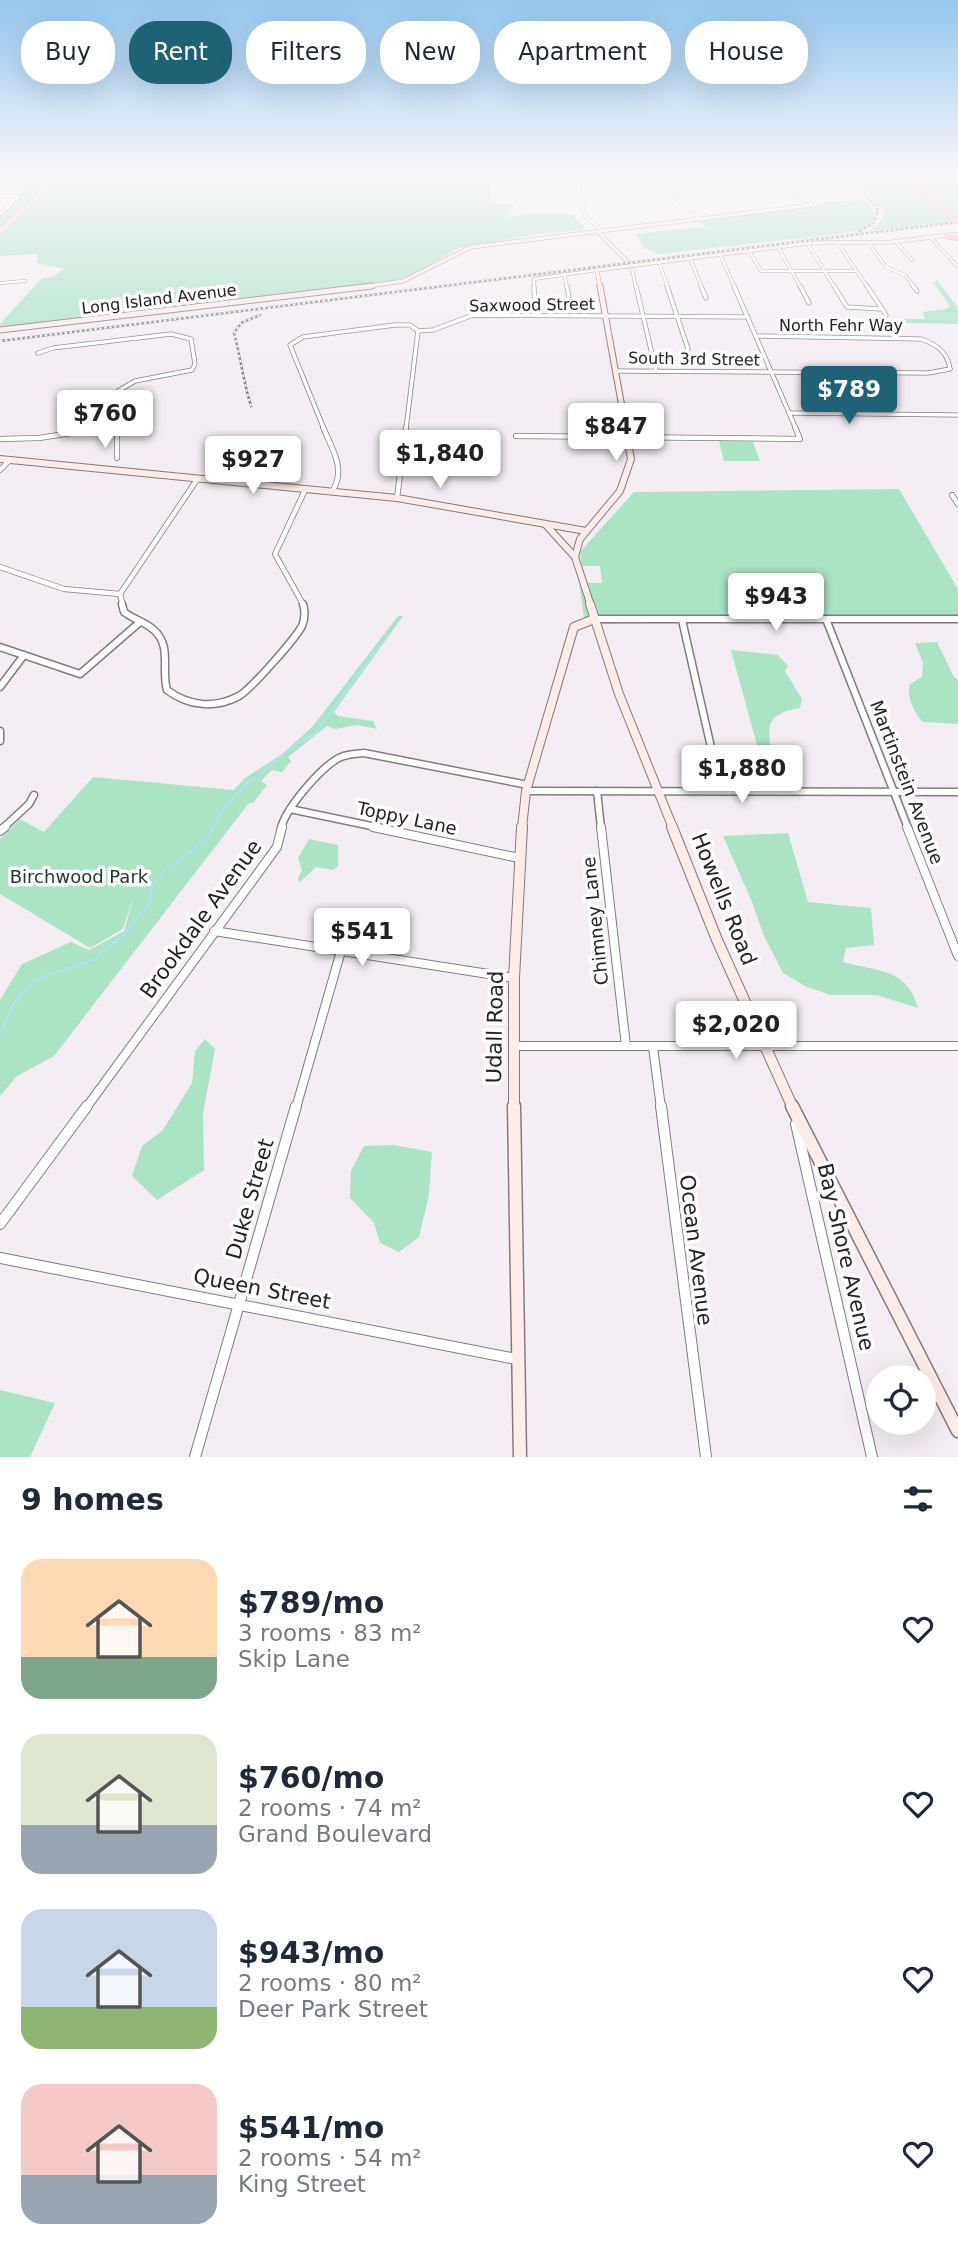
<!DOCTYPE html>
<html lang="en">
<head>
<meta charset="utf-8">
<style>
	body { margin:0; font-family:"DejaVu Sans",sans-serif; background:#f2f2f3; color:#1f2937; height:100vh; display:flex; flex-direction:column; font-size:26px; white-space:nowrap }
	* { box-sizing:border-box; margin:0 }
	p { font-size:23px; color:#747a83 }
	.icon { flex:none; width:38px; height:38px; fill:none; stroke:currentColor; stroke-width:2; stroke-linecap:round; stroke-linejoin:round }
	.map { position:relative; height:1457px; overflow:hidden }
	.details { display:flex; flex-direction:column; background:#fff; flex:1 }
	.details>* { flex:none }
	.hud { position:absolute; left:21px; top:21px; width:917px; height:63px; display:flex; gap:14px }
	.buttons { position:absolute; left:866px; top:1365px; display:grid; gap:14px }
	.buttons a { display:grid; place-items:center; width:70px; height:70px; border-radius:50%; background:#fff; box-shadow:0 7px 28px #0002; font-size:35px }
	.price { position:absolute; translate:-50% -60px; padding:0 16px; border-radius:7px; background:#fff; color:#222; font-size:23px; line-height:46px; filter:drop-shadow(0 2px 4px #0008) }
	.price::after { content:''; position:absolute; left:50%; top:42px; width:21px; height:16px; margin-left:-10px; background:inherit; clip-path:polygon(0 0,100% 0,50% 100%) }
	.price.selected { background:#1f6275; color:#fff }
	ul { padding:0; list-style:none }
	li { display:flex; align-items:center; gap:21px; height:175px; padding:0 21px }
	li span { display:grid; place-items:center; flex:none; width:196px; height:140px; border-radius:21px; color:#555 }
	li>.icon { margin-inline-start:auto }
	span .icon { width:84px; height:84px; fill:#fffc; stroke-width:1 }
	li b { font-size:30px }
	h2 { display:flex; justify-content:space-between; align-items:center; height:84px; padding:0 21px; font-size:30px }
	.chip { padding:0 24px; border-radius:28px; background:#fff; box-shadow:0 7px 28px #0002; font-size:24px; line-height:63px }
	.chip.selected { background:#1f6275; color:#fff }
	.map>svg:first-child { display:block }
	.green { fill:#abe3c5 }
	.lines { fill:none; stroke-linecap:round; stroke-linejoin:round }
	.stream { stroke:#b2e0f7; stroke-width:2 }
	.street-far5-casing { stroke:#827c82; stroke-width:3.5 }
	.street-far4-casing { stroke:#827c82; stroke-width:5 }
	.street-far3-casing { stroke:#827c82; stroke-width:6 }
	.street-far2-casing { stroke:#827c82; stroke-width:9 }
	.street-far1-casing { stroke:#827c82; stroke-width:10 }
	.street-casing { stroke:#827c82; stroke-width:12 }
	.secondary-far5-casing { stroke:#827c82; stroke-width:4.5 }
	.secondary-far4-casing { stroke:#827c82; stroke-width:7 }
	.secondary-far3-casing { stroke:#827c82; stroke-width:8 }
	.secondary-far2-casing { stroke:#827c82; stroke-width:10 }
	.secondary-far1-casing { stroke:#827c82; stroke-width:12 }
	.secondary-casing { stroke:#827c82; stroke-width:15 }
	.primary-casing { stroke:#ae8981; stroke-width:5 }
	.highway-casing { stroke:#ae8981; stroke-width:6 }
	.street-far5 { stroke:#fff; stroke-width:2.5 }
	.street-far4 { stroke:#fff; stroke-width:3.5 }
	.street-far3 { stroke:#fff; stroke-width:4.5 }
	.street-far2 { stroke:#fff; stroke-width:6 }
	.street-far1 { stroke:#fff; stroke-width:8 }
	.street { stroke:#fff; stroke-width:10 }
	.secondary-far5 { stroke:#fdece8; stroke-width:3.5 }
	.secondary-far4 { stroke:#fdece8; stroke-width:5 }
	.secondary-far3 { stroke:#fdece8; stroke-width:6 }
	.secondary-far2 { stroke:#fdece8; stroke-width:8 }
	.secondary-far1 { stroke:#fdece8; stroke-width:10 }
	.secondary { stroke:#fdece8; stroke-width:12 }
	.primary { stroke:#fbdad2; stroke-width:4.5 }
	.highway { stroke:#f9c1b4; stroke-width:5 }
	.rail-casing { stroke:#848084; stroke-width:2.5 }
	.rail { stroke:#fffcff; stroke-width:2; stroke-dasharray:2.5; stroke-linecap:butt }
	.highway-bridge-casing { stroke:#ae8981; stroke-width:6; stroke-linecap:butt }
	.highway-bridge { stroke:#f9c1b4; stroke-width:5 }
	.labels { text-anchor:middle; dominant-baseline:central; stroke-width:7; stroke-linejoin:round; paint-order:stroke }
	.far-street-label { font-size:16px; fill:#232123; stroke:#fffcff }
	.street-label { font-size:18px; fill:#232123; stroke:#fffcff }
	.park-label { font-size:18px; fill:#183a29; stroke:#fffcff }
	.near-street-label { font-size:21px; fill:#232123; stroke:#fffcff }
</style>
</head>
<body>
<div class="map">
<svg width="958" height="1457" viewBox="0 0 958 1457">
	<rect width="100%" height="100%" fill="#f4eef4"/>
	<g class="green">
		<path d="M42 175H490L491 203 515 205 505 218 532 213 571 214 585 227 583 230 545 233 459 248 412 275 391 281 0 329V324L42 278 52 277 64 269 37 263V254L0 256V216L21 195H18Z"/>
		<path d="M853 175H898L954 221 867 231 876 227 884 216 878 204Z"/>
		<path d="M909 175H958V218Z"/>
		<path d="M866 200 876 217C867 231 847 233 831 235L658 254 643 247 636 234 698 227 708 229 698 221 814 207 825 202Z"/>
		<path d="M937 280 958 308V324L866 322 889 319H925L923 312 946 309 950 306 934 283Z"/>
		<path d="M719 441 753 442 760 461H724Z"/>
		<path d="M899 489 958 589V620L585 624 579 583H602L600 566H582L580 552 634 492Z"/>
		<path d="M398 616H403L334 712 338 716 373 721 377 729 357 725 335 729 327 726 288 757 291 761 282 772 272 770 261 781 267 785 253 803H249L54 1056 17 1076 0 1096V1000L22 964 71 942 89 950 124 931 134 895 123 929 90 948 0 894V839L20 819 44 832 93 777 234 790 186 841 245 778 281 755 313 726Z"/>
		<path d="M937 642 954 677 958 680V724L923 722C914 713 906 696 910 684L922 677 923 663 915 643Z"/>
		<path d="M731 650 778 655 788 666 785 671 802 699 800 708C766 714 766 725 773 757L761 760Z"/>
		<path d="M788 833 808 902 871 908 874 945 846 948 843 962C877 972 907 967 918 1008L877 995H831L807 987 783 973 764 936 752 902 723 836Z"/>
		<path d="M309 839 338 845V866L333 870 316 867 299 883 298 878 302 870 298 858Z"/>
		<path d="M205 1039 215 1049 203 1114 204 1170 157 1200 132 1176 142 1146 163 1130 192 1083 195 1051Z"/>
		<path d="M393 1145 432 1152 429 1195 419 1237 399 1252 380 1243 374 1223 350 1198 351 1171 364 1146Z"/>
		<path d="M0 1390 55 1403 30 1457H0Z"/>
	</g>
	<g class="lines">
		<path class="stream" d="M0 1036 14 1003 28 987 39 979 92 960 123 936 150 902 152 888 163 872 206 840 223 808 250 781 295 745 315 734 379 646"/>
		<g class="street-far5-casing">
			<g id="street-far5">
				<path d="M666 175 677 199 702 220"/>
				<path d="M779 175 787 185 813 205"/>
				<path d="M0 178H37"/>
				<path d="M0 187H26"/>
				<path d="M0 196H19"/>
				<path d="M0 214 19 196"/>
				<path d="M603 231 585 216 577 182 669 181"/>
				<path d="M931 238 958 267"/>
				<path d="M837 242 868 288"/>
				<path d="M868 242 886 267 905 275 915 288"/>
				<path d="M896 242 912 260"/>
				<path d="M807 243 835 288"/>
				<path d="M778 247 801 288"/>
				<path d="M749 251 761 271H856"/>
				<path d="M720 254 735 288"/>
				<path d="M690 258 702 288"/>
				<path d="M659 262 668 288"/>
				<path d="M632 269 636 288"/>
				<path d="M564 274 567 288"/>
				<path d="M0 283 25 281"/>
				<path d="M534 288V279L597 270"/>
			</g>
		</g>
		<g class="street-far4-casing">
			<g id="street-far4">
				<path d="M534 286 535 315"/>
				<path d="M567 286 569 298"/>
				<path d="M636 286 656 371"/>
				<path d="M667 286 688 349"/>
				<path d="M701 286 706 298"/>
				<path d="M734 286 796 429"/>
				<path d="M800 286 809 303"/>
				<path d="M834 286 847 307 881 309"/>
				<path d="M867 286 886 315"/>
				<path d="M913 286 917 291"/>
				<path d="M418 331 433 330 473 315 748 317"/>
				<path d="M756 336 921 339C936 344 948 352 950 369"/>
				<path d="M38 353 53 348 171 334 191 339 195 364 192 370 135 381 118 391 117 429"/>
				<path d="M617 371 928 373 950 369"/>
				<path d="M789 413 958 415"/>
				<path d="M98 429 119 426"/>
				<path d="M324 429 290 345 303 337 395 325H410L418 331"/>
				<path d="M406 429 418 331"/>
			</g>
		</g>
		<g class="street-far3-casing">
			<g id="street-far3">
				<path d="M323 427C332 449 346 469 333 490"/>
				<path d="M516 436 800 439 795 427"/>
				<path d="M0 439 39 438 110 427"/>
				<path d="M117 458V427"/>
				<path d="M0 470 10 460"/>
				<path d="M952 495 958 504"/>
				<path d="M397 498 406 427"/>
				<path d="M0 567 64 589 120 594"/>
				<path d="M123 606 120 594 198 478"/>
				<path d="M304 606 275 554 306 488"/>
			</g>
		</g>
		<g class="street-far2-casing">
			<g id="street-far2">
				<path d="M122 604 124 612C133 619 145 622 154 630 172 646 161 670 167 690 188 706 215 709 239 696 252 688 295 639 302 626 305 619 305 611 303 604"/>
				<path d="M594 619H958"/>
				<path d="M826 619 908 828"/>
				<path d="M682 620 721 791"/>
				<path d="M0 647 80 674 140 622"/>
				<path d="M0 687 24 655"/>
				<path d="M0 731V741"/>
				<path d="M526 791 958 792"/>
				<path d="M597 791 601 828"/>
				<path d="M290 809 381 828"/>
				<path d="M3 828 29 804 34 795"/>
				<path d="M281 828C286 808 319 770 337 759 344 754 356 754 364 753L528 785"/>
			</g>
		</g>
		<g class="street-far1-casing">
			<g id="street-far1">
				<path d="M373 827 519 858"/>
				<path d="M601 827 626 1046"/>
				<path d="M907 827 958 956"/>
				<path d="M0 831 5 827"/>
				<path d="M214 931 514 978"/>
				<path d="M514 1046H958"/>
				<path d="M653 1047 661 1108"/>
				<path d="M86 1108 277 847 282 827"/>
				<path d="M296 1108 341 951"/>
			</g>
		</g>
		<g class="street-casing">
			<g id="street">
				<path d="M661 1106 706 1457"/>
				<path d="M796 1124 872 1457"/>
				<path d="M0 1224 87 1106"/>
				<path d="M0 1258 516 1359"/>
				<path d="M195 1457 296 1106"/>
			</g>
		</g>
		<g class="secondary-far5-casing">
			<g id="secondary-far5">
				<path d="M598 232 631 265"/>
				<path d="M357 288 403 281 471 247 813 205"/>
				<path d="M600 288 597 270 809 243 892 242 958 234"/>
			</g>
		</g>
		<g class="secondary-far4-casing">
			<g id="secondary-far4">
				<path d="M600 286 626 429"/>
				<path d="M0 330 372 286"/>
			</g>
		</g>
		<g class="secondary-far3-casing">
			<g id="secondary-far3">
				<path d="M0 459 397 498 586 531"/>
				<path d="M545 524 575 557"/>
				<path d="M591 606 575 557 580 539 620 491 631 459 625 427"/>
			</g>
		</g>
		<g class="secondary-far2-casing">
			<g id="secondary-far2">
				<path d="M590 604 619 694 673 828"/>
				<path d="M522 828 526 791 574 627 594 619"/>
			</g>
		</g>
		<g class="secondary-far1-casing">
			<g id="secondary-far1">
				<path d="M672 827 717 940 793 1108"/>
				<path d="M514 1108V978L522 827"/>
			</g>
		</g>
		<g class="secondary-casing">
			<g id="secondary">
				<path d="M514 1106 520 1457"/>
				<path d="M792 1106 958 1431"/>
			</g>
		</g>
		<g class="primary-casing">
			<path id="primary" d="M0 231 60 175"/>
		</g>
		<g class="highway-casing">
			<g id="highway">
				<path d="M900 175 955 220"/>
				<path d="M947 236 958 238"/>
			</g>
		</g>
		<use href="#street-far5" class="street-far5"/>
		<use href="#street-far4" class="street-far4"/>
		<use href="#street-far3" class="street-far3"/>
		<use href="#street-far2" class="street-far2"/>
		<use href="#street-far1" class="street-far1"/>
		<use href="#street" class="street"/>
		<use href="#secondary-far5" class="secondary-far5"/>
		<use href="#secondary-far4" class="secondary-far4"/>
		<use href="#secondary-far3" class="secondary-far3"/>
		<use href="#secondary-far2" class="secondary-far2"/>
		<use href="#secondary-far1" class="secondary-far1"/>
		<use href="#secondary" class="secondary"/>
		<use href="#primary" class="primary"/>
		<use href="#highway" class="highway"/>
		<g class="rail-casing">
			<g id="rail">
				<path d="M850 175 878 210 874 223 859 231"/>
				<path d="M0 341 958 222"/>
				<path d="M251 406C243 382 241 358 234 333L241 323 260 315"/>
			</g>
		</g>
		<use href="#rail" class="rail"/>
		<g class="highway-bridge-casing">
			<path id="highway-bridge" d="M955 220 958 222"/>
		</g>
		<use href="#highway-bridge" class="highway-bridge"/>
	</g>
	<linearGradient id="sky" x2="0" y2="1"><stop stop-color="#92c6ee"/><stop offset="0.46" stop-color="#faf7fa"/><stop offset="1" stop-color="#faf7fa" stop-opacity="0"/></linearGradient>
	<rect width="958" height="379" fill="url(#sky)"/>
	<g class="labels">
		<g class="far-street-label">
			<text transform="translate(159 299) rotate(-7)">Long Island Avenue</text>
			<text transform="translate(532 305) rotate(-1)">Saxwood Street</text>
			<text x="841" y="325">North Fehr Way</text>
			<text transform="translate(694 359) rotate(1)">South 3rd Street</text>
		</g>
		<g class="street-label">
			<text transform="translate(907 782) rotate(69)">Martinstein Avenue</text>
			<text transform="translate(407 818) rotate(12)">Toppy Lane</text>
			<text transform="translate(595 921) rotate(-96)">Chimney Lane</text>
		</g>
		<g class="park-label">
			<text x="79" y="876">Birchwood Park</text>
		</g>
		<g class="near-street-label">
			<text transform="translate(724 899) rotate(68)">Howells Road</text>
			<text transform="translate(201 919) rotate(-54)">Brookdale Avenue</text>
			<text transform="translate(495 1027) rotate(-89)">Udall Road</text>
			<text transform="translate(250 1199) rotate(-74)">Duke Street</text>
			<text transform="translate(696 1250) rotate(83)">Ocean Avenue</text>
			<text transform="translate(846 1257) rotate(77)">Bay Shore Avenue</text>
			<text transform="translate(262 1289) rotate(11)">Queen Street</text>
		</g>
	</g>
</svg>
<div class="buttons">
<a><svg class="icon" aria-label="locate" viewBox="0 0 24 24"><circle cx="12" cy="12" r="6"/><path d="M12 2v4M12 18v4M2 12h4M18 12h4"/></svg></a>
</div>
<b class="price selected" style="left:849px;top:426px">$789</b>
<b class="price" style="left:105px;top:450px">$760</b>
<b class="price" style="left:616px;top:463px">$847</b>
<b class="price" style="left:440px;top:490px">$1,840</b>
<b class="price" style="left:253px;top:496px">$927</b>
<b class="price" style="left:776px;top:633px">$943</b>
<b class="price" style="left:742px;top:805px">$1,880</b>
<b class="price" style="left:362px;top:968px">$541</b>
<b class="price" style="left:736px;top:1061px">$2,020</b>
<div class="hud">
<a class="chip">Buy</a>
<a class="chip selected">Rent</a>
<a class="chip">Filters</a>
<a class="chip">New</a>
<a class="chip">Apartment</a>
<a class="chip">House</a>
</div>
</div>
<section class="details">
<h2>9 homes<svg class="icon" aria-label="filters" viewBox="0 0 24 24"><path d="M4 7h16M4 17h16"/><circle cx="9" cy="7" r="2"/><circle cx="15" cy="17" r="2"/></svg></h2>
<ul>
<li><span style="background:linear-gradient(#ffd9b3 70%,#7fa58c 0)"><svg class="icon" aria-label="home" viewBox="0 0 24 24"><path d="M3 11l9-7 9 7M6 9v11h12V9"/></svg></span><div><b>$789/mo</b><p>3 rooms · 83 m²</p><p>Skip Lane</p></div><svg class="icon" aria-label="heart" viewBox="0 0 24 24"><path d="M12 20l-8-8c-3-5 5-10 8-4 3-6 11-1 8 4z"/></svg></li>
<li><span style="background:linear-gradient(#dfe7d0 65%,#9aa5b1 0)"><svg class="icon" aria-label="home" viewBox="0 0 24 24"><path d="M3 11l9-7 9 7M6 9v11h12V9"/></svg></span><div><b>$760/mo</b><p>2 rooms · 74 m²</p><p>Grand Boulevard</p></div><svg class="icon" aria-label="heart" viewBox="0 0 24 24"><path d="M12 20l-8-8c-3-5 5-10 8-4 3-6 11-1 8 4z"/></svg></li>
<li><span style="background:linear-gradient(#c9d6e8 70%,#8fb573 0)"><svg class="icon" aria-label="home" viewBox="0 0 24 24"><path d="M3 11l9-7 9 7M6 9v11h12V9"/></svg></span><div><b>$943/mo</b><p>2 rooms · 80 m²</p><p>Deer Park Street</p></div><svg class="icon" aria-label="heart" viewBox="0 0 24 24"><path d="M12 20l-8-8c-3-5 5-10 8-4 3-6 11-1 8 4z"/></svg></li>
<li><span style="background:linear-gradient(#f6c9c9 65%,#9aa5b1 0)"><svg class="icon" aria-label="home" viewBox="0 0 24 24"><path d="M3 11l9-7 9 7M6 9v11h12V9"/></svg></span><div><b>$541/mo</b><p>2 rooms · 54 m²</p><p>King Street</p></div><svg class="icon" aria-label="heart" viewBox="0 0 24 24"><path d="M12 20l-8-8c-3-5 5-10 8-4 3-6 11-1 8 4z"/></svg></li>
</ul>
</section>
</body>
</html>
